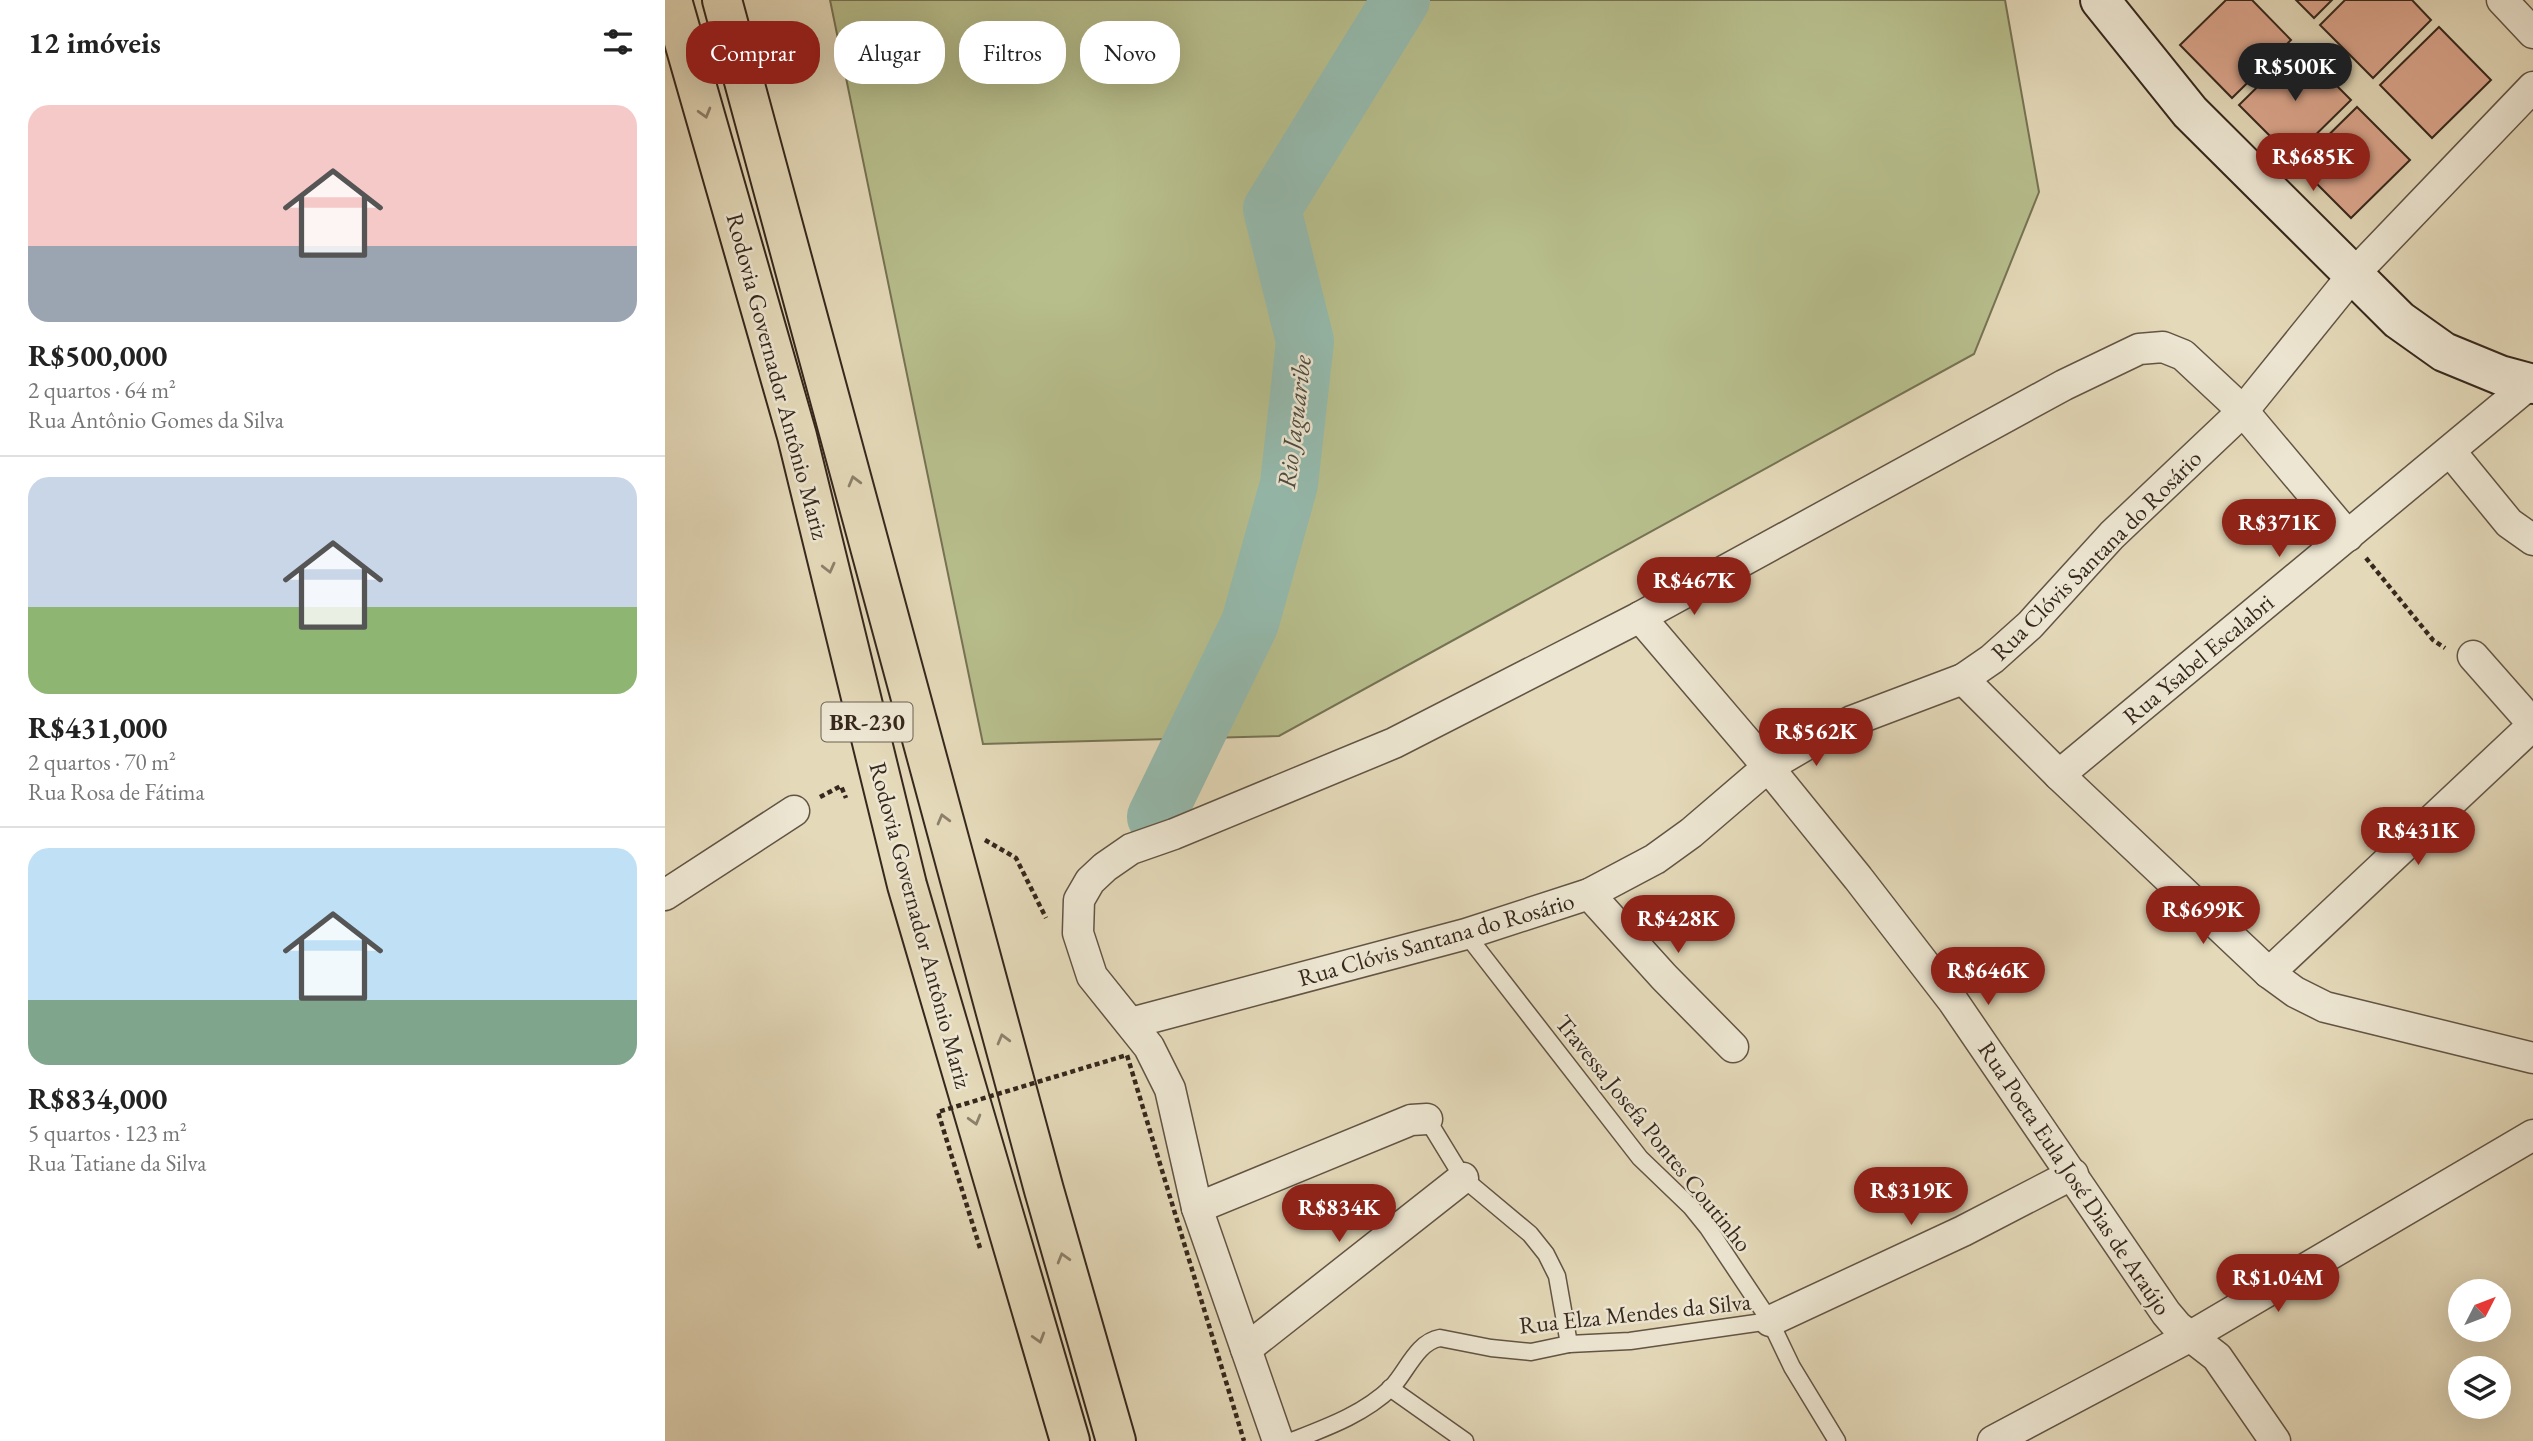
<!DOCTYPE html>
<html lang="pt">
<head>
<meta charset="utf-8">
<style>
	body { margin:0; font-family:"EB Garamond",serif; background:#f2f2f2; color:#222; height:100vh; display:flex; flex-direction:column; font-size:26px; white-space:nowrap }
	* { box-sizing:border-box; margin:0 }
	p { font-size:23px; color:#767676 }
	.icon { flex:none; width:38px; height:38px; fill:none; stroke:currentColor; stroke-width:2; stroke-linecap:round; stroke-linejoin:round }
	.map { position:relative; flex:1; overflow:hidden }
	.side { display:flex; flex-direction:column; background:#fff; width:665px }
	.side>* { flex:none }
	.guide { position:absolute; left:21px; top:21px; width:665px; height:63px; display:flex; gap:14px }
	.needle { width:46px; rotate:48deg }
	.buttons { position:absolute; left:1783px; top:1279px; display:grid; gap:14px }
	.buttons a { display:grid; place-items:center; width:63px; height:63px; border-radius:50%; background:#fff; box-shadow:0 7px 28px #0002; font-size:35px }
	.price { position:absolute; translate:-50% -60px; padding:0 16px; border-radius:24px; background:#8f2418; color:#fff; font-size:23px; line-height:46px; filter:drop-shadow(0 2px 4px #0008) }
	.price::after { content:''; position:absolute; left:50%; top:42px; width:21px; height:16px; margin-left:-10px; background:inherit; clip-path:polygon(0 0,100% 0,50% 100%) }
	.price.current { background:#222; color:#fff }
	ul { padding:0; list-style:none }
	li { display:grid; align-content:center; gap:14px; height:371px; padding:0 28px }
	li+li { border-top:2px solid #e0e0e0 }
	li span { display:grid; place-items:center; height:217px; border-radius:21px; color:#555 }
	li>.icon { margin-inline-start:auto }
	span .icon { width:126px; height:126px; fill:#fffc; stroke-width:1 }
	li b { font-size:30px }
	h2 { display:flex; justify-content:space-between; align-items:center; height:84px; padding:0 28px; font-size:30px }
	.tag { padding:0 24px; border-radius:28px; background:#fff; box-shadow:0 7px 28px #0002; font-size:24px; line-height:63px }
	.tag.current { background:#8f2418; color:#fff }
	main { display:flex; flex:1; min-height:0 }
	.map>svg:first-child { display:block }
	.green { fill:#b7be8c; stroke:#767354; stroke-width:2 }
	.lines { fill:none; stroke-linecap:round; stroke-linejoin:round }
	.river { stroke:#95baad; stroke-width:58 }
	.building { fill:#dba58c; stroke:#36281d; stroke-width:2 }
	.lane-casing { stroke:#625444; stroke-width:19 }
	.street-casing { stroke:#625444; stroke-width:33 }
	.secondary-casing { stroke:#36281d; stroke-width:42 }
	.highway-casing { stroke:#36281d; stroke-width:42 }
	.path { stroke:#36281d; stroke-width:4.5; stroke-dasharray:5 3.5; stroke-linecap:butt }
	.lane { stroke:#ede6d2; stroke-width:16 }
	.street { stroke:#ede6d2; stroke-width:30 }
	.secondary { stroke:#ede6d2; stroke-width:38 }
	.highway { stroke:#e4d9b9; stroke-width:38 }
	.path-bridge { stroke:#36281d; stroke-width:4.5; stroke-dasharray:5 3.5; stroke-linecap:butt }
	.oneway { stroke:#8d806b }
	.labels { text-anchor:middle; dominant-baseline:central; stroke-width:5; stroke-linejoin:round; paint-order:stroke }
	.shield { fill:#ede6d2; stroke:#6d6153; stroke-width:2 }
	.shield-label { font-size:23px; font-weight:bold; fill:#36281d }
	.street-label { font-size:24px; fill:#36281d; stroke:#ede6d2 }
	.water-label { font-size:26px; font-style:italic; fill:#4e4c41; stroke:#ede6d2 }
</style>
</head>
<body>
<main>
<section class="side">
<h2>12 imóveis<svg class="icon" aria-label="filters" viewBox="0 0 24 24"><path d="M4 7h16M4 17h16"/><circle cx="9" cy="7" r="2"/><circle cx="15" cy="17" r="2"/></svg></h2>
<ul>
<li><span style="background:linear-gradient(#f6c9c9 65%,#9aa5b1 0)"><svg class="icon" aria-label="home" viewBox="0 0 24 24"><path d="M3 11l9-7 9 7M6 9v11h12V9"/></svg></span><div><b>R$500,000</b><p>2 quartos · 64 m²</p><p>Rua Antônio Gomes da Silva</p></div></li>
<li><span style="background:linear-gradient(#c9d6e8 60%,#8fb573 0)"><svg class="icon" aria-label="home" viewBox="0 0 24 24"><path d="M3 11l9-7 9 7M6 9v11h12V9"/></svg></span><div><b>R$431,000</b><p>2 quartos · 70 m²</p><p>Rua Rosa de Fátima</p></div></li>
<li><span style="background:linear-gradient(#bfe0f5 70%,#7fa58c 0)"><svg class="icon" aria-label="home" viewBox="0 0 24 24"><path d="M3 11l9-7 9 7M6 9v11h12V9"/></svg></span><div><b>R$834,000</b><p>5 quartos · 123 m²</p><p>Rua Tatiane da Silva</p></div></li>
</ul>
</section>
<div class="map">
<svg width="1868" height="1441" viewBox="0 0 1868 1441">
	<rect width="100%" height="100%" fill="#e4d9b9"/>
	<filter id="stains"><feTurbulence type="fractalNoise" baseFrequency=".00286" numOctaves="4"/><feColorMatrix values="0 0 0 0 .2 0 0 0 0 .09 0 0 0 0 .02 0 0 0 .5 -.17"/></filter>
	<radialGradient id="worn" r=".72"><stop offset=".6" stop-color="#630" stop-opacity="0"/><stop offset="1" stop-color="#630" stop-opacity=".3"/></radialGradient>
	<path class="green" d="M165 0H1340L1374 192 1309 354 614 736 318 744Z"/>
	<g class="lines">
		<path class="river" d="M491 817 585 623 624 484 640 341 607 209 736 0"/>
	</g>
	<g class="building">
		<path d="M1561 0H1587L1626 40 1567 98 1515 45Z"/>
		<path d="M1631 0H1667L1649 18Z"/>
		<path d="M1680 0H1747L1766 20 1708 78 1655 25Z"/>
		<path d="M1774 27 1826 80 1767 138 1715 85Z"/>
		<path d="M1633 47 1686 100 1627 158 1574 105Z"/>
		<path d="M1692 107 1745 160 1686 218 1633 165Z"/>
	</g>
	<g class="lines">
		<g class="lane-casing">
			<g id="lane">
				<path d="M801 934 975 1158 1026 1207 1043 1228 1105 1321 1127 1367 1172 1441"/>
				<path d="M762 1119 798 1178 865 1234 881 1254 892 1276 904 1344"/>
				<path d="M725 1388 800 1441"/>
				<path d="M627 1441C663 1427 699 1414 727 1387 742 1371 752 1342 775 1338L826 1348 866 1352 904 1344 965 1341 1105 1321"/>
			</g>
		</g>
		<g class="street-casing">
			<g id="street">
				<path d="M1837 0 1868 33"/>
				<path d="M1785 451 1844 523 1868 540"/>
				<path d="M975 617 1103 767 1193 878 1288 1001 1501 1313 1512 1326 1552 1357 1610 1441"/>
				<path d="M1808 656 1868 724"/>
				<path d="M1298 679 1394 775 1604 973 1630 992 1660 1007 1868 1058"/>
				<path d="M1394 775 1866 383"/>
				<path d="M924 894 999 977 1068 1047"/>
				<path d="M0 895 129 811"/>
				<path d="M1604 973 1868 725"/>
				<path d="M466 1023 801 934 924 894 990 859 1026 833 1103 767 1144 743 1187 721 1298 679 1327 659 1365 625 1447 535 1578 411 1687 276 1868 87"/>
				<path d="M532 1208 746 1120 762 1119"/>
				<path d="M1105 1321 1298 1231 1408 1174"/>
				<path d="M581 1349 798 1178"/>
				<path d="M613 1441 532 1208 505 1089 484 1047 427 976 413 933 414 900 425 881 440 867 466 849 509 834 729 743 975 617 1399 385 1474 349 1498 347 1518 355 1578 411 1683 536"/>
				<path d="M1328 1441 1526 1336 1868 1135"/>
			</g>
		</g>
		<g class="secondary-casing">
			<path id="secondary" d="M1435 0 1525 112 1734 320 1779 352 1835 375 1868 384"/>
		</g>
		<g class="highway-casing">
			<g id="highway">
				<path d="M7 0 132 436 242 885 405 1441"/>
				<path d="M57 0 379 1190 451 1441"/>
			</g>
		</g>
		<g class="path">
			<path d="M1701 558 1768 640 1780 648"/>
			<path d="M155 797 176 786 181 798"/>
			<path d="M320 840 351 858 381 918"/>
		</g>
		<use href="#lane" class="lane"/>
		<use href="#street" class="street"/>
		<use href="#secondary" class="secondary"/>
		<use href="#highway" class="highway"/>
		<path class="path-bridge" d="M315 1248 273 1112 462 1055 579 1441"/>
	</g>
	<defs><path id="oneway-chevron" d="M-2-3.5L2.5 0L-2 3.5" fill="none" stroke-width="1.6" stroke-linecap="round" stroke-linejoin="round" transform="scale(1.75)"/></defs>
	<g class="oneway">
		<use href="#oneway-chevron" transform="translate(40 113) rotate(74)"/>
		<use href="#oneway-chevron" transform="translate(189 481) rotate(-105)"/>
		<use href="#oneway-chevron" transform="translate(164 568) rotate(76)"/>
		<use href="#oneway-chevron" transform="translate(278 819) rotate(-105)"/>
		<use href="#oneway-chevron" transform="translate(338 1039) rotate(-105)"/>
		<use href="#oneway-chevron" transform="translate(310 1120) rotate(74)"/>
		<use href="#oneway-chevron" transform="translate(398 1258) rotate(-106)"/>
		<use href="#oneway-chevron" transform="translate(374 1338) rotate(73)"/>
	</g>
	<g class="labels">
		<rect class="shield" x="156.5" y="702.5" width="91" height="39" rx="5"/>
		<g class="shield-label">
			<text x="202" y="722">BR-230</text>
		</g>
		<g class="street-label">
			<text transform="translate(113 376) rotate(75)">Rodovia Governador Antônio Mariz</text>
			<text transform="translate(1431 555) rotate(-45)">Rua Clóvis Santana do Rosário</text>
			<text transform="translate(1533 659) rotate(-40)">Rua Ysabel Escalabri</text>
			<text transform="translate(256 925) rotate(75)">Rodovia Governador Antônio Mariz</text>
			<text transform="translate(771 939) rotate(-16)">Rua Clóvis Santana do Rosário</text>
			<text transform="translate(989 1133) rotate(51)">Travessa Josefa Pontes Coutinho</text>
			<text transform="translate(1410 1178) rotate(56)">Rua Poeta Eula José Dias de Araújo</text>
			<text transform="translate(970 1313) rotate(-6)">Rua Elza Mendes da Silva</text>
		</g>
		<g class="water-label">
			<text transform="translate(629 422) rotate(-83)">Rio Jaguaribe</text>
		</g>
	</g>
	<rect width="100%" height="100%" filter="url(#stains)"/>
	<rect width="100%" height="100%" fill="url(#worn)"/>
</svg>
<div class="buttons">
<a><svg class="needle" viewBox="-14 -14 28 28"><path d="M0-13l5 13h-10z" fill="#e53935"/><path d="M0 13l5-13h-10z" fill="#767676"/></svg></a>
<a><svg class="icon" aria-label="layers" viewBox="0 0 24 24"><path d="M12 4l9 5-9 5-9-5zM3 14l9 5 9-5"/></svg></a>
</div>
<b class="price current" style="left:1630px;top:103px">R$500K</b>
<b class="price" style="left:1648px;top:193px">R$685K</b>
<b class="price" style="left:1614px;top:559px">R$371K</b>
<b class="price" style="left:1029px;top:617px">R$467K</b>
<b class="price" style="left:1151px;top:768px">R$562K</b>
<b class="price" style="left:1753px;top:867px">R$431K</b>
<b class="price" style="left:1538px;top:946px">R$699K</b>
<b class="price" style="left:1013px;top:955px">R$428K</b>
<b class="price" style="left:1323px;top:1007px">R$646K</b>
<b class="price" style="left:1246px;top:1227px">R$319K</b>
<b class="price" style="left:674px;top:1244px">R$834K</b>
<b class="price" style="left:1613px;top:1314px">R$1.04M</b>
<div class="guide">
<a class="tag current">Comprar</a>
<a class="tag">Alugar</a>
<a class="tag">Filtros</a>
<a class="tag">Novo</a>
</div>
</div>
</main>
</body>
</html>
